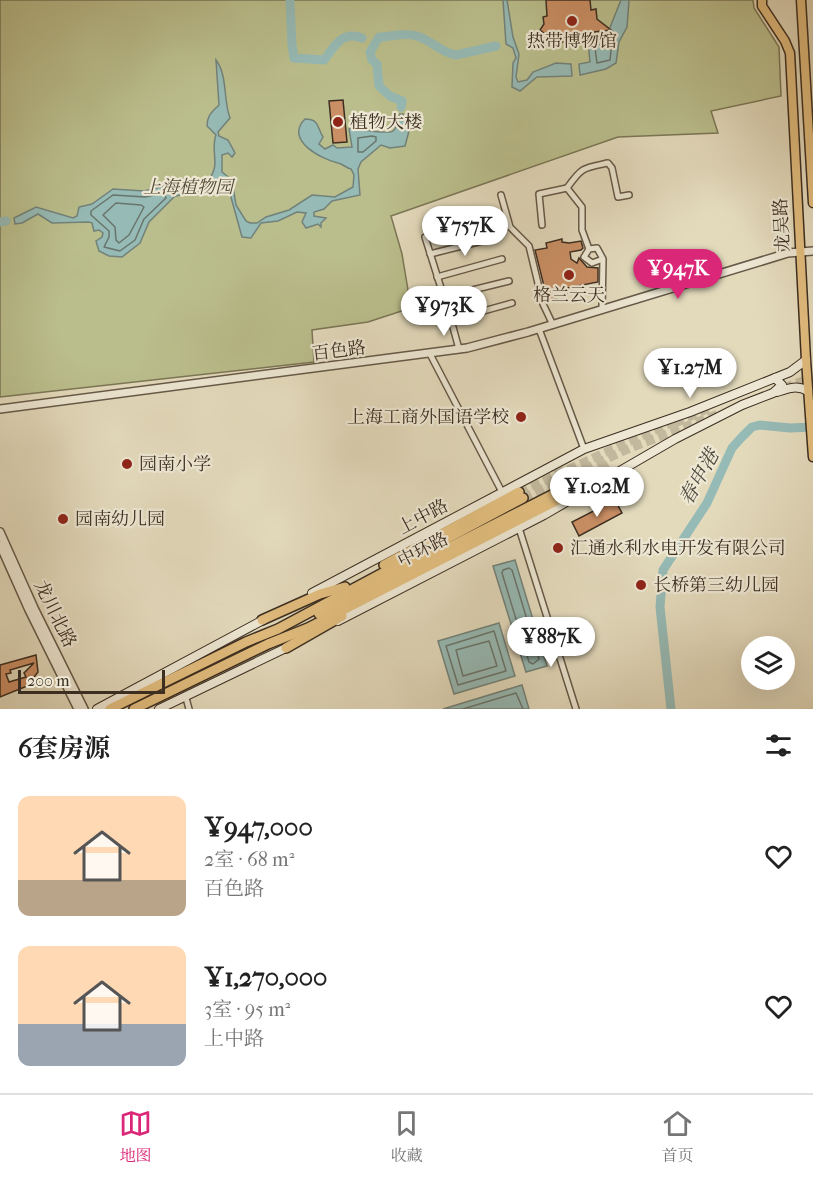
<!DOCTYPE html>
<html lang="zh">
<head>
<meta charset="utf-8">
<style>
	body { margin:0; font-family:"IM FELL French Canon","Noto Serif SC",serif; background:#f6f6f6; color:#222; height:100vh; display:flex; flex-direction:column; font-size:22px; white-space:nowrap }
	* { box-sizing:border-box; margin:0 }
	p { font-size:20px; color:#767676 }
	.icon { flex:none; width:33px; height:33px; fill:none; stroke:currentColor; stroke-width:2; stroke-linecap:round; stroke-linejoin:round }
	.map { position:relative; height:709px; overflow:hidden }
	.sheet { display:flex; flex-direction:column; background:#fff; flex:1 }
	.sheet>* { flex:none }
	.tools { position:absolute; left:741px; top:636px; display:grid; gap:12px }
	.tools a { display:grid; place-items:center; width:54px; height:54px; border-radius:50%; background:#fff; box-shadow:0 6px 24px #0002; font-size:30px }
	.scale { position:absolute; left:18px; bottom:15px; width:147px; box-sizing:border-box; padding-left:6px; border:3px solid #3c2e21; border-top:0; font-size:16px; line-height:21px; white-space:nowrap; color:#3c2e21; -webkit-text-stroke:4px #ede7d3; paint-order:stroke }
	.price { position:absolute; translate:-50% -51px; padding:0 14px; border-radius:21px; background:#fff; color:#222; font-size:20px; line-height:39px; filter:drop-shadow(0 2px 3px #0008) }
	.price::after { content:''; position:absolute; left:50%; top:36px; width:18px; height:14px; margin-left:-9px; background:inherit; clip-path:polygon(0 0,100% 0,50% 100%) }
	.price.selected { background:#db2777; color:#fff }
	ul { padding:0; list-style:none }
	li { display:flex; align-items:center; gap:18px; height:150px; padding:0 18px }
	li span { display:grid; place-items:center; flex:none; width:168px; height:120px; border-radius:12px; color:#555 }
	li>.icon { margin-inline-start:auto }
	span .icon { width:72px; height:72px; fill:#fffc; stroke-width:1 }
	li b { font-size:26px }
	h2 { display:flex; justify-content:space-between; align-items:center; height:72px; padding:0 18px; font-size:26px }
	.dock { display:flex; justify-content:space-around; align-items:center; height:84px; border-top:2px solid #e0e0e0; background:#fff; font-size:16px; color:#767676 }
	.dock a { display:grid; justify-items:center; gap:3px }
	.dock .selected { color:#db2777 }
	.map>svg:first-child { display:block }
	.green { fill:#babe8c; stroke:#7b7656; stroke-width:1.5 }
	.water { fill:#96bab5; stroke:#72827a; stroke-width:1.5 }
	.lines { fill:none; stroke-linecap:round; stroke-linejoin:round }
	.shore { stroke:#69746b; stroke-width:1.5 }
	.river { stroke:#96bab5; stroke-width:9 }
	.building { fill:#ca8f65; stroke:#3c2e21; stroke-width:1.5; fill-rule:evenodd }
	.trunk-tunnel { stroke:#c2b89d; stroke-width:9; stroke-dasharray:9 4.5; stroke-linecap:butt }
	.minor-casing { stroke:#665948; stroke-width:8 }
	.tertiary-casing { stroke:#665948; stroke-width:10 }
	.secondary-casing { stroke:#3c2e21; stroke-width:10 }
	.primary-casing { stroke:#3c2e21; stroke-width:11 }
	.trunk-casing { stroke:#3c2e21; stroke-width:12 }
	.minor { stroke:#ede7d3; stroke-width:5 }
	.tertiary { stroke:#ede7d3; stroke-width:7 }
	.secondary { stroke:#ede7d3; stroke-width:8 }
	.primary { stroke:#e2bd7e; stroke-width:8 }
	.trunk { stroke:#e2bd7e; stroke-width:9 }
	.poi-dot { fill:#8f2418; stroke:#ede7d3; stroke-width:2 }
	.labels { text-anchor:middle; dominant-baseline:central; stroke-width:4.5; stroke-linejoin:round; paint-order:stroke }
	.poi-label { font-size:18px; fill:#3c2e21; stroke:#ede7d3; text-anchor:start }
	.park-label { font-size:18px; font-style:italic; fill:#554b36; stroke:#ede7d3 }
	.street-label { font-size:18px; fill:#3c2e21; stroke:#ede7d3 }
	.water-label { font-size:20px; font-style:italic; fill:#4e4a3f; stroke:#ede7d3 }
</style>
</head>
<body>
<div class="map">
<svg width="813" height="709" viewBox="0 0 813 709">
	<rect width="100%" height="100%" fill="#e3dabc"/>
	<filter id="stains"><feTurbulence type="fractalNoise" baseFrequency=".00333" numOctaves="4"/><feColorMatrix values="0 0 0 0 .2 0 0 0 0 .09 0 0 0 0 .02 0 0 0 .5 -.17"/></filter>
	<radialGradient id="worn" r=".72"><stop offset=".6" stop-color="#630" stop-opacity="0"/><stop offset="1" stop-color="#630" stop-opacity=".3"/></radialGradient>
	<path class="green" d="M0 0H753L754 8 779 47 781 96 711 111 718 133 618 137 391 216 402 254 411 308 368 322 312 330 314 362 0 397Z"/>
	<g class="water">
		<path d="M503 0H507L513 37 519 54 516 77 518 82 527 80 533 72 556 63 571 64 572 76 537 77 520 91 512 87 513 63 516 58 513 48 506 44Z"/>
		<path d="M621 0H629L627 27 619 42 616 63 606 69 580 75 579 64 590 62 588 41 597 40 598 34 609 30Z"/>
		<path d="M216 60C228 76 223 100 230 118L218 132 219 136 228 140 235 153 232 157 228 153 222 155V172L232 180 236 205 246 221 250 223H257L266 217 289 210 312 195 335 197 353 187 354 175 351 169C346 168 343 164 338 163 321 159 284 140 305 119 320 119 317 128 323 137L319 144 325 149 333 145 337 148 352 147 349 129 352 127C356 130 390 134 393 131 398 127 398 119 400 114H403L409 131 405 146 390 148 381 145 361 162 358 169 360 195 332 201 324 209 314 212V216L326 218 321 223V227L318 224 306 228 302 222 306 213 297 212 278 221 261 223 251 238 242 237 229 190 218 185 195 193 175 196 149 222 140 243 122 257 109 256 99 251 96 241 102 237 103 233 99 230 94 231 92 223 89 222 52 223 38 214 22 223 15 224 14 218 36 207 73 218 77 216 79 207 92 204 113 189 144 191 169 185 195 187 209 179C221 165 210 150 216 135L207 126C207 115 212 112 219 105Z"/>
		<path d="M515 560 547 666 526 672 493 566Z"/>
		<path d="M499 623 515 676 454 694 438 641Z"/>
		<path d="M522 685 529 709H443Z"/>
	</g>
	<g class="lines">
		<g class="shore">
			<path d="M609 38 612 41 610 60 597 63 595 48Z"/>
			<path d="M372 136 376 137V141L363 152H358V138Z"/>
			<path d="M164 193 166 198 144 219 135 240 120 251 104 247 109 237V231L91 215V211L113 195 145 197Z"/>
			<path d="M116 203 141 205 144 207 129 235 119 243 116 240 115 227 103 215Z"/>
			<path d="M509 568 512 570 539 659 533 664 529 662 502 573 503 570Z"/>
			<path d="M494 631 506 671 458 685 446 646Z"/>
			<path d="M489 641 497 666 463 676 456 650Z"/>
			<path d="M463 709 516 693 523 709"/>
		</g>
		<g class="river">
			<path d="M290 0 292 45 294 58 324 60C335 46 342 30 362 38"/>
			<path d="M401 107 402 101 390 96 379 86 377 64 372 60 370 52 379 37C391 37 405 32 417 36 431 40 441 53 456 55L496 46"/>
			<path d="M0 222 6 221"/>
			<path d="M671 709 660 607 663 570 707 503 732 448 741 438 752 427 760 425 790 428 813 427"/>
		</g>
	</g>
	<g class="building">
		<path d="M546 0H590L591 10 596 9 597 19 611 30 586 33V39L556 43 555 36 549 37 540 30 544 24 543 17 547 16Z"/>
		<path d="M343 100 347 142 333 143 329 101Z"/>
		<path d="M562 239V242L569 243 581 241 583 248 581 250 570 252 571 259 577 263 579 258 587 267 598 268V282L567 288 568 293 548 302 535 250 547 248 546 243Z"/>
		<path d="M615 500 622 513 579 536 572 522Z"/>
		<path d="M36 655 38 672 31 681 32 684 0 697V665ZM34 663 24 673 26 677 9 682 6 674 11 673 10 670Z"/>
	</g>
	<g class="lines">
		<g class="trunk-tunnel">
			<path d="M784 388 813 377"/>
			<path d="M675 423 709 408"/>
			<path d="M589 476 610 463"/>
			<path d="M519 492 679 419"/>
			<path d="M523 498 630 448 721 413"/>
		</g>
		<g class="minor-casing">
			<g id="minor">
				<path d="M501 195 510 227 529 246 543 304 553 325"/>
				<path d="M489 214 425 237 451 320 512 303"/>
				<path d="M542 225 539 194 567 188"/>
				<path d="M589 249 582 230V207L567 188C582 167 583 168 608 163L612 168 618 197 629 195"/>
				<path d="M430 254 494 238"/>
				<path d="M437 277 502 259"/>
				<path d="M444 297 509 281"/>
				<path d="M602 310 603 259 597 248 589 249 584 257 592 263 603 259"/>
				<path d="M451 320 459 349"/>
				<path d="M539 329 584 449"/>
				<path d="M430 354 502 492"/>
				<path d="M519 528 576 709"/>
				<path d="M186 698 189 709"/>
			</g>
		</g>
		<g class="tertiary-casing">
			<g id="tertiary">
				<path d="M0 409 467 348 528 332 788 253 813 251"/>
				<path d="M0 532 34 608 84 709"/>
				<path d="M0 545 29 610 78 709"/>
			</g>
		</g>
		<g class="secondary-casing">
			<g id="secondary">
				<path d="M777 392C789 388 797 385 808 391"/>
				<path d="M312 593 584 449 690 412 790 372 806 360"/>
				<path d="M338 621 544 515 675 439 742 405 773 393 782 385 775 378"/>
				<path d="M97 709 265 619"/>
				<path d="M159 709 290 646"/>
			</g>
		</g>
		<g class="primary-casing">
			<g id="primary">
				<path d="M762 0V6L785 41 790 53 806 360 813 457"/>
				<path d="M801 0 813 203"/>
			</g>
		</g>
		<g class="trunk-casing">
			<g id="trunk">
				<path d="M384 565 519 492"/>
				<path d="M319 614 589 476"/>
				<path d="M262 620 320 594 345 587"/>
				<path d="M286 648 342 616"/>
				<path d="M110 709 246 642 278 629 523 498"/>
				<path d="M134 709 268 644 308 628 593 482"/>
			</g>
		</g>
		<use href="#minor" class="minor"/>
		<use href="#tertiary" class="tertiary"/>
		<use href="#secondary" class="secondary"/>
		<use href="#primary" class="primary"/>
		<use href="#trunk" class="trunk"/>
	</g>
	<g class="poi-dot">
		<circle cx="572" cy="21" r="6"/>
		<circle cx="338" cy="122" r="6"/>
		<circle cx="569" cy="275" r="6"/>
		<circle cx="521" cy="417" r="6"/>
		<circle cx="127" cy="464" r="6"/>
		<circle cx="63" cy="519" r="6"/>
		<circle cx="558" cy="548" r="6"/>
		<circle cx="641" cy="585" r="6"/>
	</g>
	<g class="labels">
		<g class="poi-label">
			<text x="572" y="41" text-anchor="middle">热带博物馆</text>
			<text x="350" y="122">植物大楼</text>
			<text x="569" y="295" text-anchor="middle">格兰云天</text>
			<text x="509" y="417" text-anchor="end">上海工商外国语学校</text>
			<text x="139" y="464">园南小学</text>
			<text x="75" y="519">园南幼儿园</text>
			<text x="570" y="548">汇通水利水电开发有限公司</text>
			<text x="653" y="585">长桥第三幼儿园</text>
		</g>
		<g class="park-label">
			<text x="188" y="187">上海植物园</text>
		</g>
		<g class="street-label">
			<text transform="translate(782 225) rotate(-93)">龙吴路</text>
			<text transform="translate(339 351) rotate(-7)">百色路</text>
			<text transform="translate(423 517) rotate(-28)">上中路</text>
			<text transform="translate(423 550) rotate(-27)">中环路</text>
			<text transform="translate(55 614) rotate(64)">龙川北路</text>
		</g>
		<g class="water-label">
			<text transform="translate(699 477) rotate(-61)">春申港</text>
		</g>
	</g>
	<rect width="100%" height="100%" filter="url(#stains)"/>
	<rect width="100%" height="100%" fill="url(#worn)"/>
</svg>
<div class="tools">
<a><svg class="icon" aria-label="layers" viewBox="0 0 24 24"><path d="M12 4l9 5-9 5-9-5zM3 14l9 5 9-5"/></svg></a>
</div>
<div class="scale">200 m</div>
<b class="price" style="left:465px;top:257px">¥757K</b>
<b class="price selected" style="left:678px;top:300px">¥947K</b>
<b class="price" style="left:444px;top:337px">¥973K</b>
<b class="price" style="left:690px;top:399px">¥1.27M</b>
<b class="price" style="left:597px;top:518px">¥1.02M</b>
<b class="price" style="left:551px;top:668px">¥887K</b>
</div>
<section class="sheet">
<h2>6套房源<svg class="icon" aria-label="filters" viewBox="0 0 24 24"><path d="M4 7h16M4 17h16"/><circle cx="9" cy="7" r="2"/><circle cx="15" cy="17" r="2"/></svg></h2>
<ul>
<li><span style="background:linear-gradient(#ffd9b3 70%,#b9a48a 0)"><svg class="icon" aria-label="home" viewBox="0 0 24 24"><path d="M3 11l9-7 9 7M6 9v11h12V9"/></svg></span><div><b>¥947,000</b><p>2室 · 68 m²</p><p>百色路</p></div><svg class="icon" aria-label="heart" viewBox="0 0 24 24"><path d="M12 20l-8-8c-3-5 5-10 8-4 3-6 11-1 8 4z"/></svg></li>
<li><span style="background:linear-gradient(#ffd9b3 65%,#9aa5b1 0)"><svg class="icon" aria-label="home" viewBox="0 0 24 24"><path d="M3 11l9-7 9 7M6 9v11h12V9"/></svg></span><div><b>¥1,270,000</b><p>3室 · 95 m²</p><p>上中路</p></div><svg class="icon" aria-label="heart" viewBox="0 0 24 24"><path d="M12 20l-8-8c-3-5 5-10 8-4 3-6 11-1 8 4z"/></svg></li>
</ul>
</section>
<nav class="dock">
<a class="selected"><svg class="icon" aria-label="map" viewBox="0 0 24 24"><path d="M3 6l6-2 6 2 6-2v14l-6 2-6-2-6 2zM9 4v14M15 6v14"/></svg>地图</a>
<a><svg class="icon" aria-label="saved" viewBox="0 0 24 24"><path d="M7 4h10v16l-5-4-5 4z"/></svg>收藏</a>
<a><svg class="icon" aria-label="home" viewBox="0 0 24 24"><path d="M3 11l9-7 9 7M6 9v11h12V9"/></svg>首页</a>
</nav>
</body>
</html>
